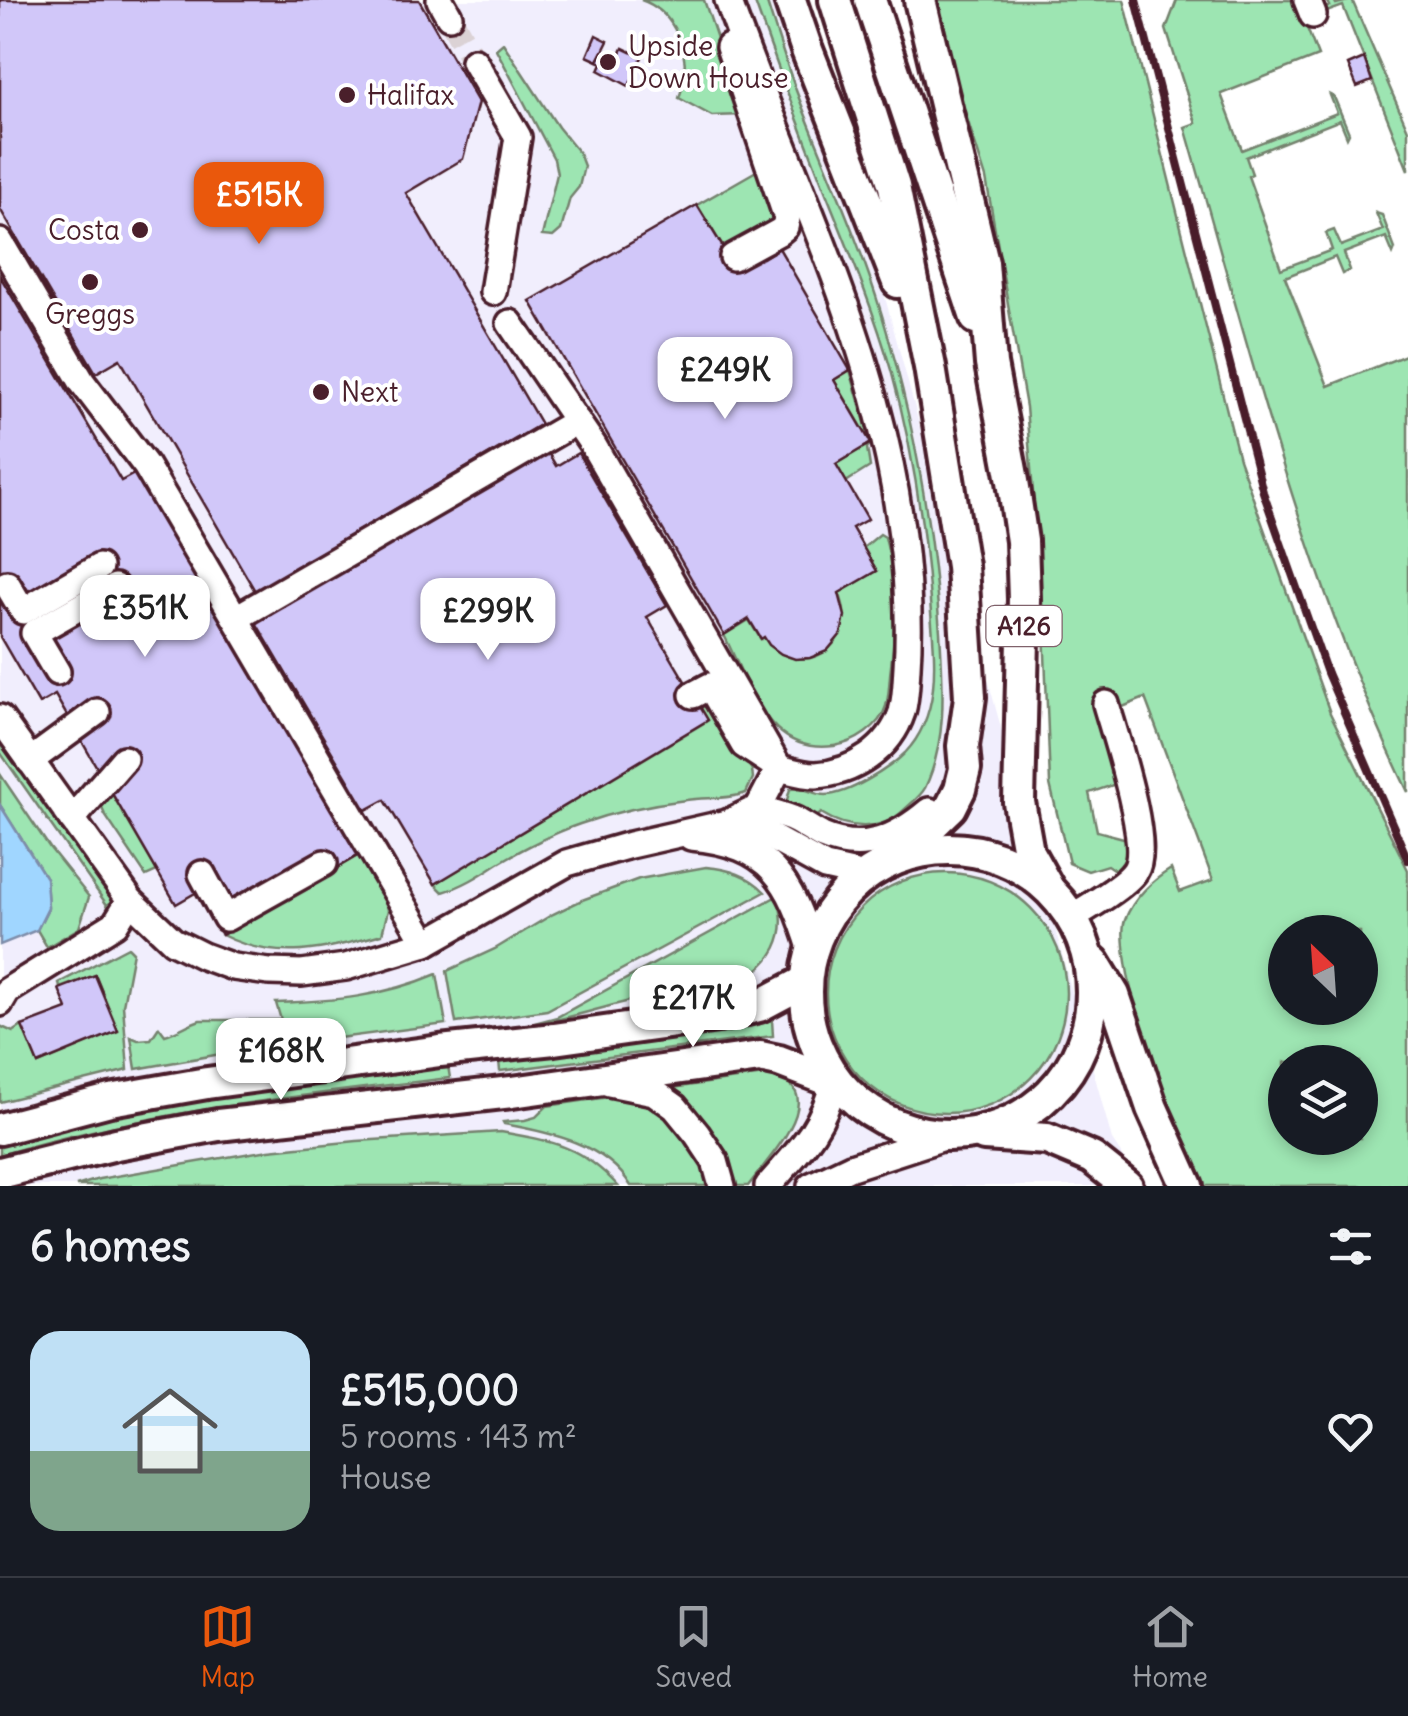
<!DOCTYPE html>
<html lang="en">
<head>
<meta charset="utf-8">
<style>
	body { margin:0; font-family:Delius,sans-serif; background:#242831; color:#f1f3f6; height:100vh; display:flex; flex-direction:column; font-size:38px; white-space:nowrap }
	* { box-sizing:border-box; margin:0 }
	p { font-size:32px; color:#9ea1a6 }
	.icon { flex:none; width:55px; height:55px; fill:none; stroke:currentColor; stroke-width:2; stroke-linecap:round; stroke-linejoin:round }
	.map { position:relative; height:1186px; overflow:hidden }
	.panel { display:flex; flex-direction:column; background:#171b24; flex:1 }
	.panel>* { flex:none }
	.needle { width:65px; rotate:335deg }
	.tools { position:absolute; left:1268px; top:915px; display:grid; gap:20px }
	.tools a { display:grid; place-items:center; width:110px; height:110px; border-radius:50%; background:#171b24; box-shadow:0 5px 15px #0003; font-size:50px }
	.price { position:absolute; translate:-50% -85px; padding:0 22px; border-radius:20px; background:#fff; color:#222; font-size:32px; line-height:65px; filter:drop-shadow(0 2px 5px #0008) }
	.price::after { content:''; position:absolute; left:50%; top:60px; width:30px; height:22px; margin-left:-15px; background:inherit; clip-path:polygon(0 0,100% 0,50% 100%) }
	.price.selected { background:#ea580c; color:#fff }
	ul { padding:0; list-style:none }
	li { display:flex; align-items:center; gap:30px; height:250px; padding:0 30px }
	li span { display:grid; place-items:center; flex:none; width:280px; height:200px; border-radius:30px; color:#555 }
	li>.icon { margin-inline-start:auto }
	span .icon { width:120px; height:120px; fill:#fffc; stroke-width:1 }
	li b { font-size:42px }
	h2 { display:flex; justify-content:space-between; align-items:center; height:120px; padding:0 30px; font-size:42px }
	.tabs { display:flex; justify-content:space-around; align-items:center; height:140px; border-top:2px solid #363941; background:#171b24; font-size:28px; color:#9ea1a6 }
	.tabs a { display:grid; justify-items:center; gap:5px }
	.tabs .selected { color:#ea580c }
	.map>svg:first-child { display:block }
	.built { fill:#f1eefd }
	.green { fill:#9de5b2; stroke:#74826e; stroke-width:2.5; fill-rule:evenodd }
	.water { fill:#a0d6ff; stroke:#7e8daa; stroke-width:2.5 }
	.building { fill:#d1c7f9; stroke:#4a1f2b; stroke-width:2.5 }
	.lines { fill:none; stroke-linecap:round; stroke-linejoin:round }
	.minor-tunnel { stroke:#dbd2d5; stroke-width:25; stroke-dasharray:25 12; stroke-linecap:butt }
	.minor-casing { stroke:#4a1f2b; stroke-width:32 }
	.major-casing { stroke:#4a1f2b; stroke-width:38 }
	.minor { stroke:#fff; stroke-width:25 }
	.major { stroke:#fff; stroke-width:30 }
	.rail { stroke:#4a1f2b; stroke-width:8 }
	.poi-dot { fill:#4a1f2b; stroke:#fff; stroke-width:4 }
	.labels { text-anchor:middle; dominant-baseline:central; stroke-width:8; stroke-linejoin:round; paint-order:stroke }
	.shield { fill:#fff; stroke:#80626b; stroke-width:2.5 }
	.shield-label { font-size:25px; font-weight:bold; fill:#4a1f2b }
	.poi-label { font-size:28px; fill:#4a1f2b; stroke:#fff; text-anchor:start }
</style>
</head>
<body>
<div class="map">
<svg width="1408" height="1186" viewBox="0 0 1408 1186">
	<rect width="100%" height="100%" fill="#fff"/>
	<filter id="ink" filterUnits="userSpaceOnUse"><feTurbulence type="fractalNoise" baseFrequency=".01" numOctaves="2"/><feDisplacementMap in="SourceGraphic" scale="20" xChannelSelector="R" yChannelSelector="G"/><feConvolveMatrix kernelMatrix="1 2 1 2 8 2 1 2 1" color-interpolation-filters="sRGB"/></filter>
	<g filter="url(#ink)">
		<path class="built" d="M0 0H805L1112 1140 1143 1186H0Z"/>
		<g class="green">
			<path d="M641 0H704L743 115 712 116 679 98C681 91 685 82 685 74 686 43 671 10 641 0Z"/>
			<path d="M754 0H766C776 31 786 63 797 93 825 166 858 237 881 312 913 416 932 523 940 632 943 683 948 740 925 788 920 797 911 803 904 810 881 833 846 829 821 813L814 820 789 805 787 800 790 789C806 786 812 795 826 795 848 795 890 768 905 753 944 712 934 652 930 601 924 523 912 445 891 370 872 304 845 241 820 178 797 119 775 60 754 0Z"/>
			<path d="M929 0H1124L1239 459 1330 713 1408 870V1186H1196C1185 1163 1171 1140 1163 1116 1153 1083 1115 946 1125 920 1133 898 1153 880 1171 869L1180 892 1213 880 1145 698 1100 716 1119 783 1089 793 1097 831 1131 840 1126 858 1116 871 1107 865 1088 871 1069 863 1050 784 1044 627 1026 407 986 178ZM1285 932H1360V1008H1285ZM1285 1062H1360V1138H1285Z"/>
			<path d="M1177 0H1296L1318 56 1221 94 1242 150 1337 113 1330 95 1334 97 1349 133 1347 137 1340 120 1246 157 1252 174 1248 176 1281 269 1332 250 1326 233 1334 230 1341 246 1383 230 1376 213 1382 215 1395 249 1393 254 1386 237 1344 253 1350 270 1342 274 1335 257 1285 277 1328 386 1408 354V792C1306 581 1250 351 1185 127L1196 123 1166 29Z"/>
			<path d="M1327 0H1334L1336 4 1352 0 1408 130V170L1343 6 1324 13 1322 9 1330 6Z"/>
			<path d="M503 43 558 127 579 153 584 166 579 187 570 198 561 230 553 237 542 236 557 174 554 159 496 49Z"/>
			<path d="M758 170 774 216 772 224 724 249 697 205Z"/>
			<path d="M850 370 871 443 867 448 870 467 846 482 836 464 871 442 834 380Z"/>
			<path d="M880 534 885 537C897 582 896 629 890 675 889 685 889 696 886 706 880 727 855 743 834 746 812 749 793 744 777 729 754 708 738 662 724 635L749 620 760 638 764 637C797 685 863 646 839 593L877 571 863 548Z"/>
			<path d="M709 700 752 770 753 778 746 793C728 800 705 797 686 800 650 804 614 812 580 824 551 834 524 848 497 864 479 876 463 886 443 892L435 884 707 721 698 703Z"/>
			<path d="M0 739 113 901 107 905 0 752Z"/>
			<path d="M0 774 50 848 89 897 79 928 47 947 37 930 48 908 46 878 0 805Z"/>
			<path d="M111 792 157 871 146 876 105 815 101 806Z"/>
			<path d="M359 855 386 902 388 910 382 934C325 950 277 963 222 935Z"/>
			<path d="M706 867C729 869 749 875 765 892L547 1010 456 1023 447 971 495 949 553 914 582 900 639 879Z"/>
			<circle cx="946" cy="993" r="120"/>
			<path d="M777 896C791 935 773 967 735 982 709 992 672 992 644 998 605 1005 571 1020 531 1024L557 1017Z"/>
			<path d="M128 947 133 952 123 1005 128 1070 0 1102V1026L13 1032 22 1026 38 1064 118 1030 95 975 60 988 59 983Z"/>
			<path d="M437 974 446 1024 232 1052 136 1069 131 1037 138 1040 151 1039 159 1027 165 1035C178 1031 188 1024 200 1020H281L276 1003C333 1001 383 997 437 974Z"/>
			<path d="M772 1020 773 1036 500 1071 499 1060 747 1027Z"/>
			<path d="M448 1066 450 1078C297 1096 148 1111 0 1155V1143C55 1128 109 1113 165 1103 259 1087 353 1077 448 1066Z"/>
			<path d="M764 1075C839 1086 769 1157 748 1186H729L689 1105 672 1088Z"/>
			<path d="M622 1095C632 1098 644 1100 654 1105 681 1118 702 1158 708 1186H631C606 1144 549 1132 504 1124L503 1122 525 1120 536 1117 547 1106Z"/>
			<path d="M501 1132C552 1141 582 1146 618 1186H76L99 1179 269 1150 357 1141Z"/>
		</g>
		<path class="water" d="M0 805 46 878 48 908 37 930 0 945Z"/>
		<g class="building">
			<path d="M0 0H419L478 102 463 159 406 193 541 424 255 591 120 359 96 373 0 209Z"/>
			<path d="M596 35 608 41 598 61 587 56Z"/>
			<path d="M623 48 642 57 629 86 599 70 602 63 598 61 603 52 618 60Z"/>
			<path d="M1364 58 1372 81 1357 87 1348 65Z"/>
			<path d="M697 205 724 249 750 234 763 258 779 248 850 370 834 380 871 443 836 464 868 519 852 528 877 571 839 593 845 616 841 634 827 651 810 658 795 659 781 654 769 645 764 637 761 639 749 619 724 635 530 301Z"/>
			<path d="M0 276 121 481 136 473 359 855 222 935 197 892 176 904 55 695 39 704 0 637Z"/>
			<path d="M547 451 556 466 578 453 667 605 647 617 708 720 435 884 385 800 366 810 255 621Z"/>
			<path d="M95 975 118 1031 38 1064 22 1026 67 1009 59 989Z"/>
		</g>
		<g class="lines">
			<path class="minor-tunnel" d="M449 16 474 61"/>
			<g class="minor-casing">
				<g id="minor">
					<path d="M440 0 449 16"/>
					<path d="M1307 0 1313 15"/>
					<path d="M729 47 787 218 785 227 779 232 733 257"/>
					<path d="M474 61 518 137 493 292"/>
					<path d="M0 242 82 382 146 466 426 943"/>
					<path d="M510 323 593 445 779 768C791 771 804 775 816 775 853 773 890 749 902 712 906 698 906 681 907 667 913 580 897 481 874 397 837 261 774 133 728 0"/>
					<path d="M7 584 23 611 99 567"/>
					<path d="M236 618 577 421"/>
					<path d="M57 672 34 633 115 587"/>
					<path d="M693 695 710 686 744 745 779 768 752 820"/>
					<path d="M0 718 130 900 173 941 203 956 233 967 269 972 302 973 346 967 426 943 567 863 630 845 727 823 758 808C770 812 784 815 795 820 804 825 813 831 822 836 864 854 897 838 929 811"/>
					<path d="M30 761 97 712"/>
					<path d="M72 819 124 759"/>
					<path d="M732 823 749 825 825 867 865 876"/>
					<path d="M691 837C771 844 790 880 812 951"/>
					<path d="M202 874 226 918 324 863"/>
					<path d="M1072 917C1087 908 1126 885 1135 871 1152 845 1115 736 1106 704"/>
					<path d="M0 1003 7 991 115 924 130 900"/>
					<path d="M609 1083 654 1092 675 1107 697 1134 715 1161 722 1186"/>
					<path d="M768 1186C799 1150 822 1130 834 1082"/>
					<path d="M811 1186 851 1167 950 1135"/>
				</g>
			</g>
			<g class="major-casing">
				<g id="major">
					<path d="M790 0 807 50 898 282"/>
					<path d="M835 0 894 186 930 367 962 566 970 697 963 746 965 769 960 789 951 807 900 856"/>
					<path d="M870 0 976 318"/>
					<path d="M920 0 983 263 991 364 1013 481 1022 541 1024 599 1019 802 1028 852 1047 886"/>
					<circle cx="949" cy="992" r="143"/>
					<path d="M1094 962 1114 995 1152 1108 1187 1186"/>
					<path d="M0 1129 110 1100 207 1083 440 1051 554 1039 718 1016 759 1006 806 981"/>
					<path d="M984 1135 1047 1139 1092 1158 1127 1186"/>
					<path d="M0 1173 116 1144 218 1125 512 1092 760 1057 779 1061 834 1082"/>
				</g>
			</g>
			<use href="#minor" class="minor"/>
			<use href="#major" class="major"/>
			<path class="rail" d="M1136 0 1263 492 1327 673 1408 860"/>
		</g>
	</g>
	<g class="poi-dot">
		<circle cx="608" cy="62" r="10"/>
		<circle cx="347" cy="95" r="10"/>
		<circle cx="140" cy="230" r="10"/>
		<circle cx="90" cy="282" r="10"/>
		<circle cx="321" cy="392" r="10"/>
	</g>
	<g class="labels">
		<rect class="shield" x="986.5" y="606" width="75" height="40" rx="8"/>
		<g class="shield-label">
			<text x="1024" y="626">A126</text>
		</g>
		<g class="poi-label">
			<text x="628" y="46">Upside<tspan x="628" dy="32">Down House</tspan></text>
			<text x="367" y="95">Halifax</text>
			<text x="120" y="230" text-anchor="end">Costa</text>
			<text x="90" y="314" text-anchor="middle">Greggs</text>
			<text x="341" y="392">Next</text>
		</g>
	</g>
</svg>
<div class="tools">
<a><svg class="needle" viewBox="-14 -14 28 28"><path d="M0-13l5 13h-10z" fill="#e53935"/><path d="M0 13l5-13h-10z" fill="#9ea1a6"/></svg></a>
<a><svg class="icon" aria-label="layers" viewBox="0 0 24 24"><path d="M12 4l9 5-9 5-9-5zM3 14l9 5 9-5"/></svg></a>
</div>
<b class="price selected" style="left:259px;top:247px">£515K</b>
<b class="price" style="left:725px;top:422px">£249K</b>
<b class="price" style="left:145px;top:660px">£351K</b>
<b class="price" style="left:488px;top:663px">£299K</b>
<b class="price" style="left:693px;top:1050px">£217K</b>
<b class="price" style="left:281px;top:1103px">£168K</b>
</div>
<section class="panel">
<h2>6 homes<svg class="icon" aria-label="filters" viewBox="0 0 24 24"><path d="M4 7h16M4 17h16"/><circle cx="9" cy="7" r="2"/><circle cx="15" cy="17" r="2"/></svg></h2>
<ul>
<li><span style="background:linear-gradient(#bfe0f5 60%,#7fa58c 0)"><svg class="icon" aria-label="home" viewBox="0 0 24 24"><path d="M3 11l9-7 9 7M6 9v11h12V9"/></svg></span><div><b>£515,000</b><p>5 rooms · 143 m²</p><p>House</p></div><svg class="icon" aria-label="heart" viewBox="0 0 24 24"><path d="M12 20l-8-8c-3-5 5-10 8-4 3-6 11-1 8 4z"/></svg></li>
</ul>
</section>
<nav class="tabs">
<a class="selected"><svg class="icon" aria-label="map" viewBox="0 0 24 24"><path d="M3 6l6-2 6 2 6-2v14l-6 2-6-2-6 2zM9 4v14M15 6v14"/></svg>Map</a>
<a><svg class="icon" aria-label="saved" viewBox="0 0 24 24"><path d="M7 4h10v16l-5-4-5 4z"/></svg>Saved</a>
<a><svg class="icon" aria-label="home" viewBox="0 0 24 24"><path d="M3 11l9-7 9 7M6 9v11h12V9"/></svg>Home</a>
</nav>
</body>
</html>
